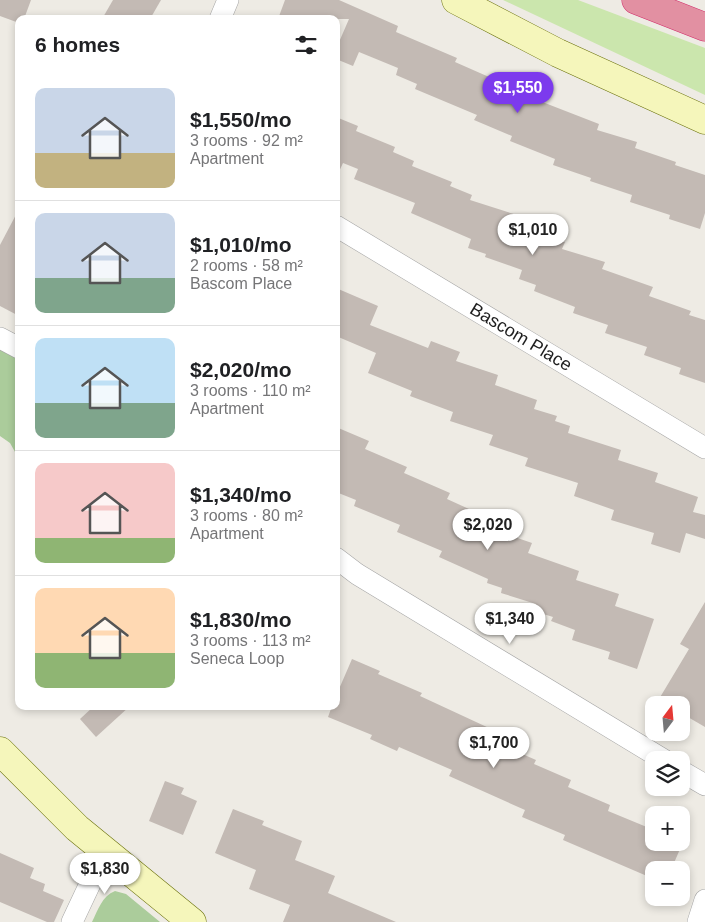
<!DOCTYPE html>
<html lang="en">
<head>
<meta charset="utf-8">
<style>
	body { margin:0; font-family:Arial,sans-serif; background:#f2f2f2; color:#202124; height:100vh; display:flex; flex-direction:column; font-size:19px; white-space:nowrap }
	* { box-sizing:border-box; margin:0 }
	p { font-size:16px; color:#757577 }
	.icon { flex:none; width:28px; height:28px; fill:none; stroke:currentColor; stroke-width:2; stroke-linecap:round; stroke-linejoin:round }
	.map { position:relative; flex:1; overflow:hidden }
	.sheet { position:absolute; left:15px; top:15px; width:325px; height:695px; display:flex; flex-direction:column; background:#fff; border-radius:10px; box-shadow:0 2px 8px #0003 }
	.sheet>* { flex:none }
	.needle { width:32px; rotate:16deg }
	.fabs { position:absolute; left:645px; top:696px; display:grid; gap:10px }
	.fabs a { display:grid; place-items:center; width:45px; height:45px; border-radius:10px; background:#fff; box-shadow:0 2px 8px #0003; font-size:25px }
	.price { position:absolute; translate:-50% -42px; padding:0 11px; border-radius:18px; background:#fff; color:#222; font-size:16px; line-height:32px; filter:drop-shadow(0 1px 2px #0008) }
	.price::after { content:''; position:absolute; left:50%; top:30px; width:15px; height:11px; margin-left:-8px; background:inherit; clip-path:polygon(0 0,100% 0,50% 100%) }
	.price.on { background:#7c3aed; color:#fff }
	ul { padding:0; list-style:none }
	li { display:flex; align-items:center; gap:15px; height:125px; padding:0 20px }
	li+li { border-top:1px solid #e0e0e0 }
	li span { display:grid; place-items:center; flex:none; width:140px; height:100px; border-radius:10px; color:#555 }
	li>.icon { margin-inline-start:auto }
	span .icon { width:60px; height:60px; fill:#fffc; stroke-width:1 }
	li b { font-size:21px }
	h2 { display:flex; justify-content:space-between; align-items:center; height:60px; padding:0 20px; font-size:21px }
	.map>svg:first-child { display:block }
	.grass { fill:#cbe6ad }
	.forest { fill:#abcc9b }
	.building { fill:#c3bab4 }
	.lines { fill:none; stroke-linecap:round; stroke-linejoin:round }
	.street-casing { stroke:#a5a5a5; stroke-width:22 }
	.secondary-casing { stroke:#69700a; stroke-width:29 }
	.highway-casing { stroke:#d12d6b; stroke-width:29 }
	.street { stroke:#fff; stroke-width:21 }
	.secondary { stroke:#f5f6bb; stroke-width:28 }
	.highway { stroke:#e290a2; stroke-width:28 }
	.labels { text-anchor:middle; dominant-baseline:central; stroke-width:4.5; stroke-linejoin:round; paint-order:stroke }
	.street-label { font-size:18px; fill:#1e1e1e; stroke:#fff }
</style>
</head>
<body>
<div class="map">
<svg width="705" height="922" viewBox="0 0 705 922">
	<rect width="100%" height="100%" fill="#eeebe4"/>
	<path class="grass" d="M503 0H578L705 48V95Z"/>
	<g class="forest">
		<path d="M0 347 19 358V459L10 443 0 436Z"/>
		<path d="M115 891 126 894 160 922H92C98 910 102 896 115 891Z"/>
	</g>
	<g class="building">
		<path d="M0 0H31L24 19H19V23L0 16Z"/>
		<path d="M113 0H161L150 19H102Z"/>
		<path d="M285 0H339L398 26 396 32 457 58 455 62 516 89 514 91 599 124 597 130 637 142 635 148 676 162 675 165 705 175V213L700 229 669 219 670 215 630 202 632 195 590 181 591 178 553 165 555 159 510 141 512 136 474 120 477 115 415 89 417 84 396 75 398 68 359 52 353 66 336 59V49L349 19H278Z"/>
		<path d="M336 117 358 126 356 131 395 147 393 152 414 161 412 166 452 182 450 186 472 195 470 200 517 215 514 224 565 242 562 249 605 262 602 269 653 287 649 296 691 311 689 315 705 320V383L679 374 681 368 644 355 647 347 605 333 608 325 573 313 575 307 534 291 536 285 519 279 522 270 485 257 486 254 468 248 471 239 411 213 415 203 354 179 358 169 343 163 336 178Z"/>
		<path d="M19 209V316L0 306V245Z"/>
		<path d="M336 288 378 306 370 325 428 348 431 341 460 352 456 361 498 375 495 385 537 400 534 409 557 416 555 421 570 426 568 433 621 450 618 460 658 473 655 482 698 497 693 512 705 515V539L686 533 680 553 651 544 654 533 611 520 614 510 574 496 578 483 525 466 528 458 489 445 493 435 450 421 453 412 410 396 412 391 368 373 376 353 336 336Z"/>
		<path d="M336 427 369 441 365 449 407 467 404 473 450 493 447 499 491 519 488 528 532 543 528 553 579 571 576 580 619 594 615 606 654 619 637 669 608 659 610 652 572 640 575 630 551 621 553 617 534 611 536 604 501 593 502 588 487 583 488 579 439 557 442 551 397 532 400 525 354 506 356 500 336 492Z"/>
		<path d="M705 602V727L681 713V705H668L659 699 689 649 680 644Z"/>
		<path d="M352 659 380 671 378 674 422 693 420 696 489 728 486 733 498 739 497 743 536 760 534 764 571 780 568 787 610 805 608 811 654 830V842H683L671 870H654V879L563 840 565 835 522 817 525 810 449 776 452 770 399 747 397 751 370 739 372 735 328 717 332 706H336V696Z"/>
		<path d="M94 706H130L96 737 80 719Z"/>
		<path d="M165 781 184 788 181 794 197 801 183 835 149 821Z"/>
		<path d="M233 809 264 821 262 825 302 841 295 860 335 876 328 893 396 922H283L290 905 249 889 256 870 215 853Z"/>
		<path d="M0 853 34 868 30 878 45 884 43 891 64 900 54 922H47L0 902Z"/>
	</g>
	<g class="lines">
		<g class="street-casing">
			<g id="street">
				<path d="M220 19 228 0"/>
				<path d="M336 226 705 448"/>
				<path d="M0 338 19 348"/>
				<path d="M336 558 357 574 664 760"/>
				<path d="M681 771 705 785"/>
				<path d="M72 922 105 852"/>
				<path d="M698 922 705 900"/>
			</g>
		</g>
		<g class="secondary-casing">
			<g id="secondary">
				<path d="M456 0 558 53 705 120"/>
				<path d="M0 751 77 828 192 922"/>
			</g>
		</g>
		<g class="highway-casing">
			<path id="highway" d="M636 0 705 27"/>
		</g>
		<use href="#street" class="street"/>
		<use href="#secondary" class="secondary"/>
		<use href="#highway" class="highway"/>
	</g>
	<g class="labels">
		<g class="street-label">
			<text transform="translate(521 337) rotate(31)">Bascom Place</text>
		</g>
	</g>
</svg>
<div class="fabs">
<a><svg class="needle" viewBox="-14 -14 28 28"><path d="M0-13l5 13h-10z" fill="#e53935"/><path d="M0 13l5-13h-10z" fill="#757577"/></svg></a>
<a><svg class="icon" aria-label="layers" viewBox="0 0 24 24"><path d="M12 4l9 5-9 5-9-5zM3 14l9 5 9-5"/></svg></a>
<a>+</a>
<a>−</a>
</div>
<b class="price on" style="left:518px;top:114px">$1,550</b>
<b class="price" style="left:533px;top:256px">$1,010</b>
<b class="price" style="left:488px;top:551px">$2,020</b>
<b class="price" style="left:510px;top:645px">$1,340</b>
<b class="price" style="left:494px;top:769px">$1,700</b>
<b class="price" style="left:105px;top:895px">$1,830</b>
<section class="sheet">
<h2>6 homes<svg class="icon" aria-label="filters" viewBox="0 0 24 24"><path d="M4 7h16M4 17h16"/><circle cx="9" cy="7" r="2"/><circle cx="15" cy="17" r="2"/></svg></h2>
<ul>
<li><span style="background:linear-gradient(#c9d6e8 65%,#c2b280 0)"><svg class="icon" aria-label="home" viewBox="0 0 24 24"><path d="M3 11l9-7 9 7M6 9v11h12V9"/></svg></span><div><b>$1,550/mo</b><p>3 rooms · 92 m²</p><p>Apartment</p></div></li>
<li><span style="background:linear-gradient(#c9d6e8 65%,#7fa58c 0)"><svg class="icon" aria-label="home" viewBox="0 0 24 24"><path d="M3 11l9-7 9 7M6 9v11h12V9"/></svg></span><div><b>$1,010/mo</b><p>2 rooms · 58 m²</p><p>Bascom Place</p></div></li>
<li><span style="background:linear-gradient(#bfe0f5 65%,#7fa58c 0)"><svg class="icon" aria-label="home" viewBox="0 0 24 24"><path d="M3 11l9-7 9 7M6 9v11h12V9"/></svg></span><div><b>$2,020/mo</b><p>3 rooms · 110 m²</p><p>Apartment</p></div></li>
<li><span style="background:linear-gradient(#f6c9c9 75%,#8fb573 0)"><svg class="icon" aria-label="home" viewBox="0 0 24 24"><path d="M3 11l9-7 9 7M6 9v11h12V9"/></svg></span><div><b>$1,340/mo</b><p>3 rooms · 80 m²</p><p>Apartment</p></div></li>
<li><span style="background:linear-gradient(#ffd9b3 65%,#8fb573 0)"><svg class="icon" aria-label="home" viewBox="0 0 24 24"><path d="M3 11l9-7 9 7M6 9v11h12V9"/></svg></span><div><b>$1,830/mo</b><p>3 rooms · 113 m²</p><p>Seneca Loop</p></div></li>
</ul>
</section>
</div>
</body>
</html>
